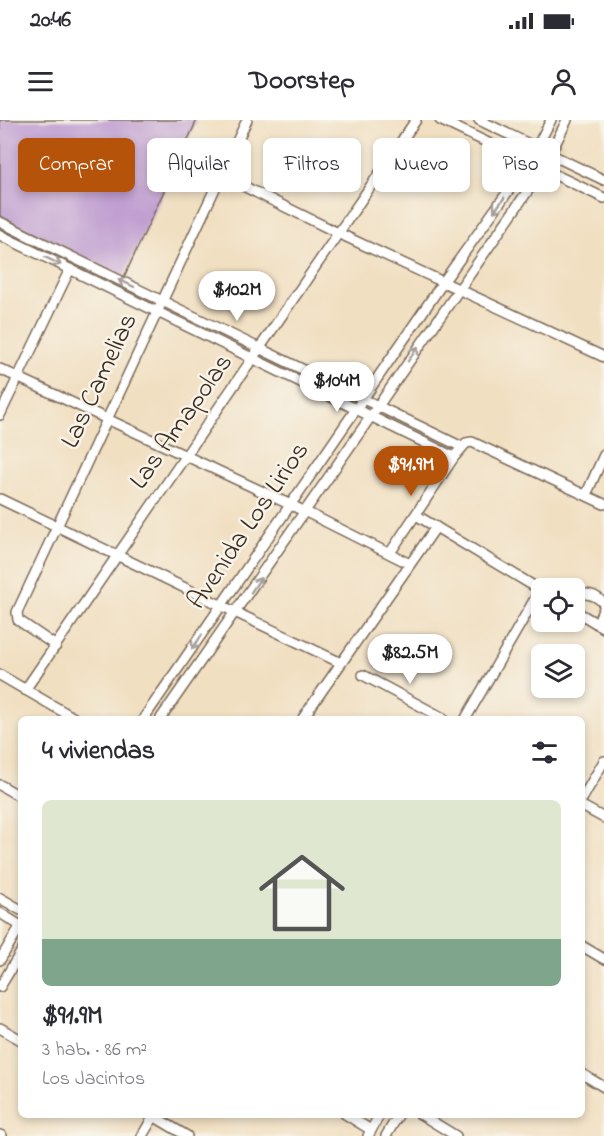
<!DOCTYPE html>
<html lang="es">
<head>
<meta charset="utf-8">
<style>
	body { margin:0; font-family:"Indie Flower",sans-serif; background:#f7f7f7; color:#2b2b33; height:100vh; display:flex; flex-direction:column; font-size:22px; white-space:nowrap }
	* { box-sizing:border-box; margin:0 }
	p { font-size:20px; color:#7c7c81 }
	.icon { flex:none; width:33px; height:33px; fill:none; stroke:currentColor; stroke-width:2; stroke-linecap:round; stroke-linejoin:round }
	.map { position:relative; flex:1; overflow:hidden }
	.side { position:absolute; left:18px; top:596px; width:567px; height:402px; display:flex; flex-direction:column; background:#fff; border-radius:9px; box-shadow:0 3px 9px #0003 }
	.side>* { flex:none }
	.hud { position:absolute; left:18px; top:18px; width:568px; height:54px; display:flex; gap:12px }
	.tools { position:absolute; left:531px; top:458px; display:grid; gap:12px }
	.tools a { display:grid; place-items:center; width:54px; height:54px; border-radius:9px; background:#fff; box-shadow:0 3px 9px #0003; font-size:30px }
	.price { position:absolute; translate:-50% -51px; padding:0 14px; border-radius:21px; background:#fff; color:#222; font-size:20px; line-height:39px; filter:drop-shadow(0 2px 3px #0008) }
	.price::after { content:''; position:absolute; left:50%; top:36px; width:18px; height:14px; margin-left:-9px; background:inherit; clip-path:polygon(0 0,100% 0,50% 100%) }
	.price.on { background:#b45309; color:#fff }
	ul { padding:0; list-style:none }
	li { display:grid; align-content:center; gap:12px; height:318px; padding:0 24px }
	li+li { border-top:2px solid #e1e1e2 }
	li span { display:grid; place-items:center; height:186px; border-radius:9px; color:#555 }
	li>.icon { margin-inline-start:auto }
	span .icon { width:108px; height:108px; fill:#fffc; stroke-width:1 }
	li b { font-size:26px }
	h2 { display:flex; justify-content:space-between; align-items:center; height:72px; padding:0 24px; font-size:26px }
	.tag { padding:0 21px; border-radius:9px; background:#fff; box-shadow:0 3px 9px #0003; font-size:21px; line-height:54px }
	.tag.on { background:#b45309; color:#fff }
	.status { display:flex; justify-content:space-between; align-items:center; height:42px; padding:0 30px; background:#fff; direction:ltr }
	.status svg { height:16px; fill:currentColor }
	header { display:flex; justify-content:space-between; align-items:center; height:78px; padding:0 24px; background:#fff; font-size:27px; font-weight:700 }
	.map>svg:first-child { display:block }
	.building { fill:#be9bd0 }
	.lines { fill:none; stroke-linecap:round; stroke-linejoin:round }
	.minor-casing { stroke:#7b6957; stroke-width:12 }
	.minor { stroke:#fff; stroke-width:9 }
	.oneway { stroke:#a79f9a }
	.labels { text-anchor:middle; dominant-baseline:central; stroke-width:5; stroke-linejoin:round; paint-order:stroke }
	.street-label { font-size:27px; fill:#3b2a1e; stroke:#f7f3e8 }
</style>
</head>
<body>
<div class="status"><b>20:46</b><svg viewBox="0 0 49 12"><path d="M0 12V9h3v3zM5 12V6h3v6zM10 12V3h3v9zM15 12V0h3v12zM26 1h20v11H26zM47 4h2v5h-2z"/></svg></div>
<header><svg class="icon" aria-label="menu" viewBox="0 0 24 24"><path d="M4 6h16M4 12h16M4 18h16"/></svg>Doorstep<svg class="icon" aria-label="person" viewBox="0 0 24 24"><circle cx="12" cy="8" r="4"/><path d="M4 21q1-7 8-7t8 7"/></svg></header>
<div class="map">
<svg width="604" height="1016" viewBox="0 0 604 1016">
	<rect width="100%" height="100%" fill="#f7f3e8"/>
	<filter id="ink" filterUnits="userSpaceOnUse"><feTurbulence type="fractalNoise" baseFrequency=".0167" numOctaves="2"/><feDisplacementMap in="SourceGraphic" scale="12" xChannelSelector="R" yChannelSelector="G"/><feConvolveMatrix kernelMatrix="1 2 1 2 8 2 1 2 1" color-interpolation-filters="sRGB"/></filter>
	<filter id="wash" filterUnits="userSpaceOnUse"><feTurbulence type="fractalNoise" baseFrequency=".008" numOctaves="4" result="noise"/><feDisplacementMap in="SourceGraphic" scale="24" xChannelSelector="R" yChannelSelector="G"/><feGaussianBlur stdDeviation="1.35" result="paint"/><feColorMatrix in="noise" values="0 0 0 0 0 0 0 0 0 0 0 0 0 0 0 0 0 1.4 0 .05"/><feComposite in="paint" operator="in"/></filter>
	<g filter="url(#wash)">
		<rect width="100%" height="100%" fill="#f1dfc1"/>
		<g id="blocks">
			<path class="building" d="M0 0H197L124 157 0 96Z"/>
		</g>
	</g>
	<g filter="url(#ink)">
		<use href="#blocks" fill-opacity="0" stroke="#7b6957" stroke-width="1.5"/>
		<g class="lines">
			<g class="minor-casing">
				<g id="minor">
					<path d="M440 0 604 78"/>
					<path d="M479 0 604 60"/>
					<path d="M221 55 338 113 604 237"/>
					<path d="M0 102 462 327"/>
					<path d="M0 115 454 337 466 323 472 322 604 384"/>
					<path d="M0 249 306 392 410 444"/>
					<path d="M0 295 70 149"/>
					<path d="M586 375 604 335"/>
					<path d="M0 379 341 543"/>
					<path d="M416 395 542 471"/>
					<path d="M390 433 454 337"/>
					<path d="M574 474C587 473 596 474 604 484"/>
					<path d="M574 490 604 508"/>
					<path d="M597 504 604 488"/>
					<path d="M56 526 18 500 17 492 247 0"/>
					<path d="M0 555 74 598"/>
					<path d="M363 555 443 598"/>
					<path d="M25 570 416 0"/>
					<path d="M144 598 444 161 529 42 551 0"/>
					<path d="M161 598 543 49 567 0"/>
					<path d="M303 598 436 407"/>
					<path d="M466 598 540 470"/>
					<path d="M0 665 21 677"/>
					<path d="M582 679 604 641"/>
					<path d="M582 686 604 698"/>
					<path d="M0 778 21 790"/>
					<path d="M0 793 21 806"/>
					<path d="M582 826 604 839"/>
					<path d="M0 840 21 805"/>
					<path d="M0 867 21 832"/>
					<path d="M0 908 21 920"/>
					<path d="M582 954 604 967"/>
					<path d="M150 994 187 1016"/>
					<path d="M345 994 371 1010"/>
					<path d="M420 994 456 1016"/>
					<path d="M0 1015 2 1016"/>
					<path d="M142 1016 155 994"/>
					<path d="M368 1016 380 994"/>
					<path d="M386 1016 399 994"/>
				</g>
			</g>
			<use href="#minor" class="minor"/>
		</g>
		<defs><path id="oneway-shaft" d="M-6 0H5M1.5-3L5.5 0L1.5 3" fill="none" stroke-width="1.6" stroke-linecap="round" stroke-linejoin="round" transform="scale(1.5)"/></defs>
		<g class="oneway">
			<use href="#oneway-shaft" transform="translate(499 85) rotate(126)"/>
			<use href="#oneway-shaft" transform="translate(53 141) rotate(26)"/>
			<use href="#oneway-shaft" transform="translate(126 163) rotate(-154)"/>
			<use href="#oneway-shaft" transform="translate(413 234) rotate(-55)"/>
			<use href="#oneway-shaft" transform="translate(256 465) rotate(-56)"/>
			<use href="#oneway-shaft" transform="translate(197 522) rotate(125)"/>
		</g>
	</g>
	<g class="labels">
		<g class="street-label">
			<text transform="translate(100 261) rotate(-65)">Las Camelias</text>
			<text transform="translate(182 302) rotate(-55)">Las Amapolas</text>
			<text transform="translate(249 406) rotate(-56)">Avenida Los Lirios</text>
		</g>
	</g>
</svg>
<div class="tools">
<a><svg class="icon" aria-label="locate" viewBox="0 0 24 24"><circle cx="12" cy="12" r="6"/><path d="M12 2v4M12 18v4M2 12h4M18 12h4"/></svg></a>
<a><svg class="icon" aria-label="layers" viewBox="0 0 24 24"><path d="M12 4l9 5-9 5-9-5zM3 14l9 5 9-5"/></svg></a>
</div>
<b class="price" style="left:237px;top:202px">$102M</b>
<b class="price" style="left:337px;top:293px">$104M</b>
<b class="price on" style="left:411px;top:377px">$91.9M</b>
<b class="price" style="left:410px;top:565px">$82.5M</b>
<div class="hud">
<a class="tag on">Comprar</a>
<a class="tag">Alquilar</a>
<a class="tag">Filtros</a>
<a class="tag">Nuevo</a>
<a class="tag">Piso</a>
</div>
<section class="side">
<h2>4 viviendas<svg class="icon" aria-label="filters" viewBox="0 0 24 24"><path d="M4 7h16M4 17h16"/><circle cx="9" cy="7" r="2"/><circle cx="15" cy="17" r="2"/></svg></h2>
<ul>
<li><span style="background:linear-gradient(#dfe7d0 75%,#7fa58c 0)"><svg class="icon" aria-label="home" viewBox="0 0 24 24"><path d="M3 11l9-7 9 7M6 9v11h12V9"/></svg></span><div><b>$91.9M</b><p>3 hab. · 86 m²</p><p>Los Jacintos</p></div></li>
</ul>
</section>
</div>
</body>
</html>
